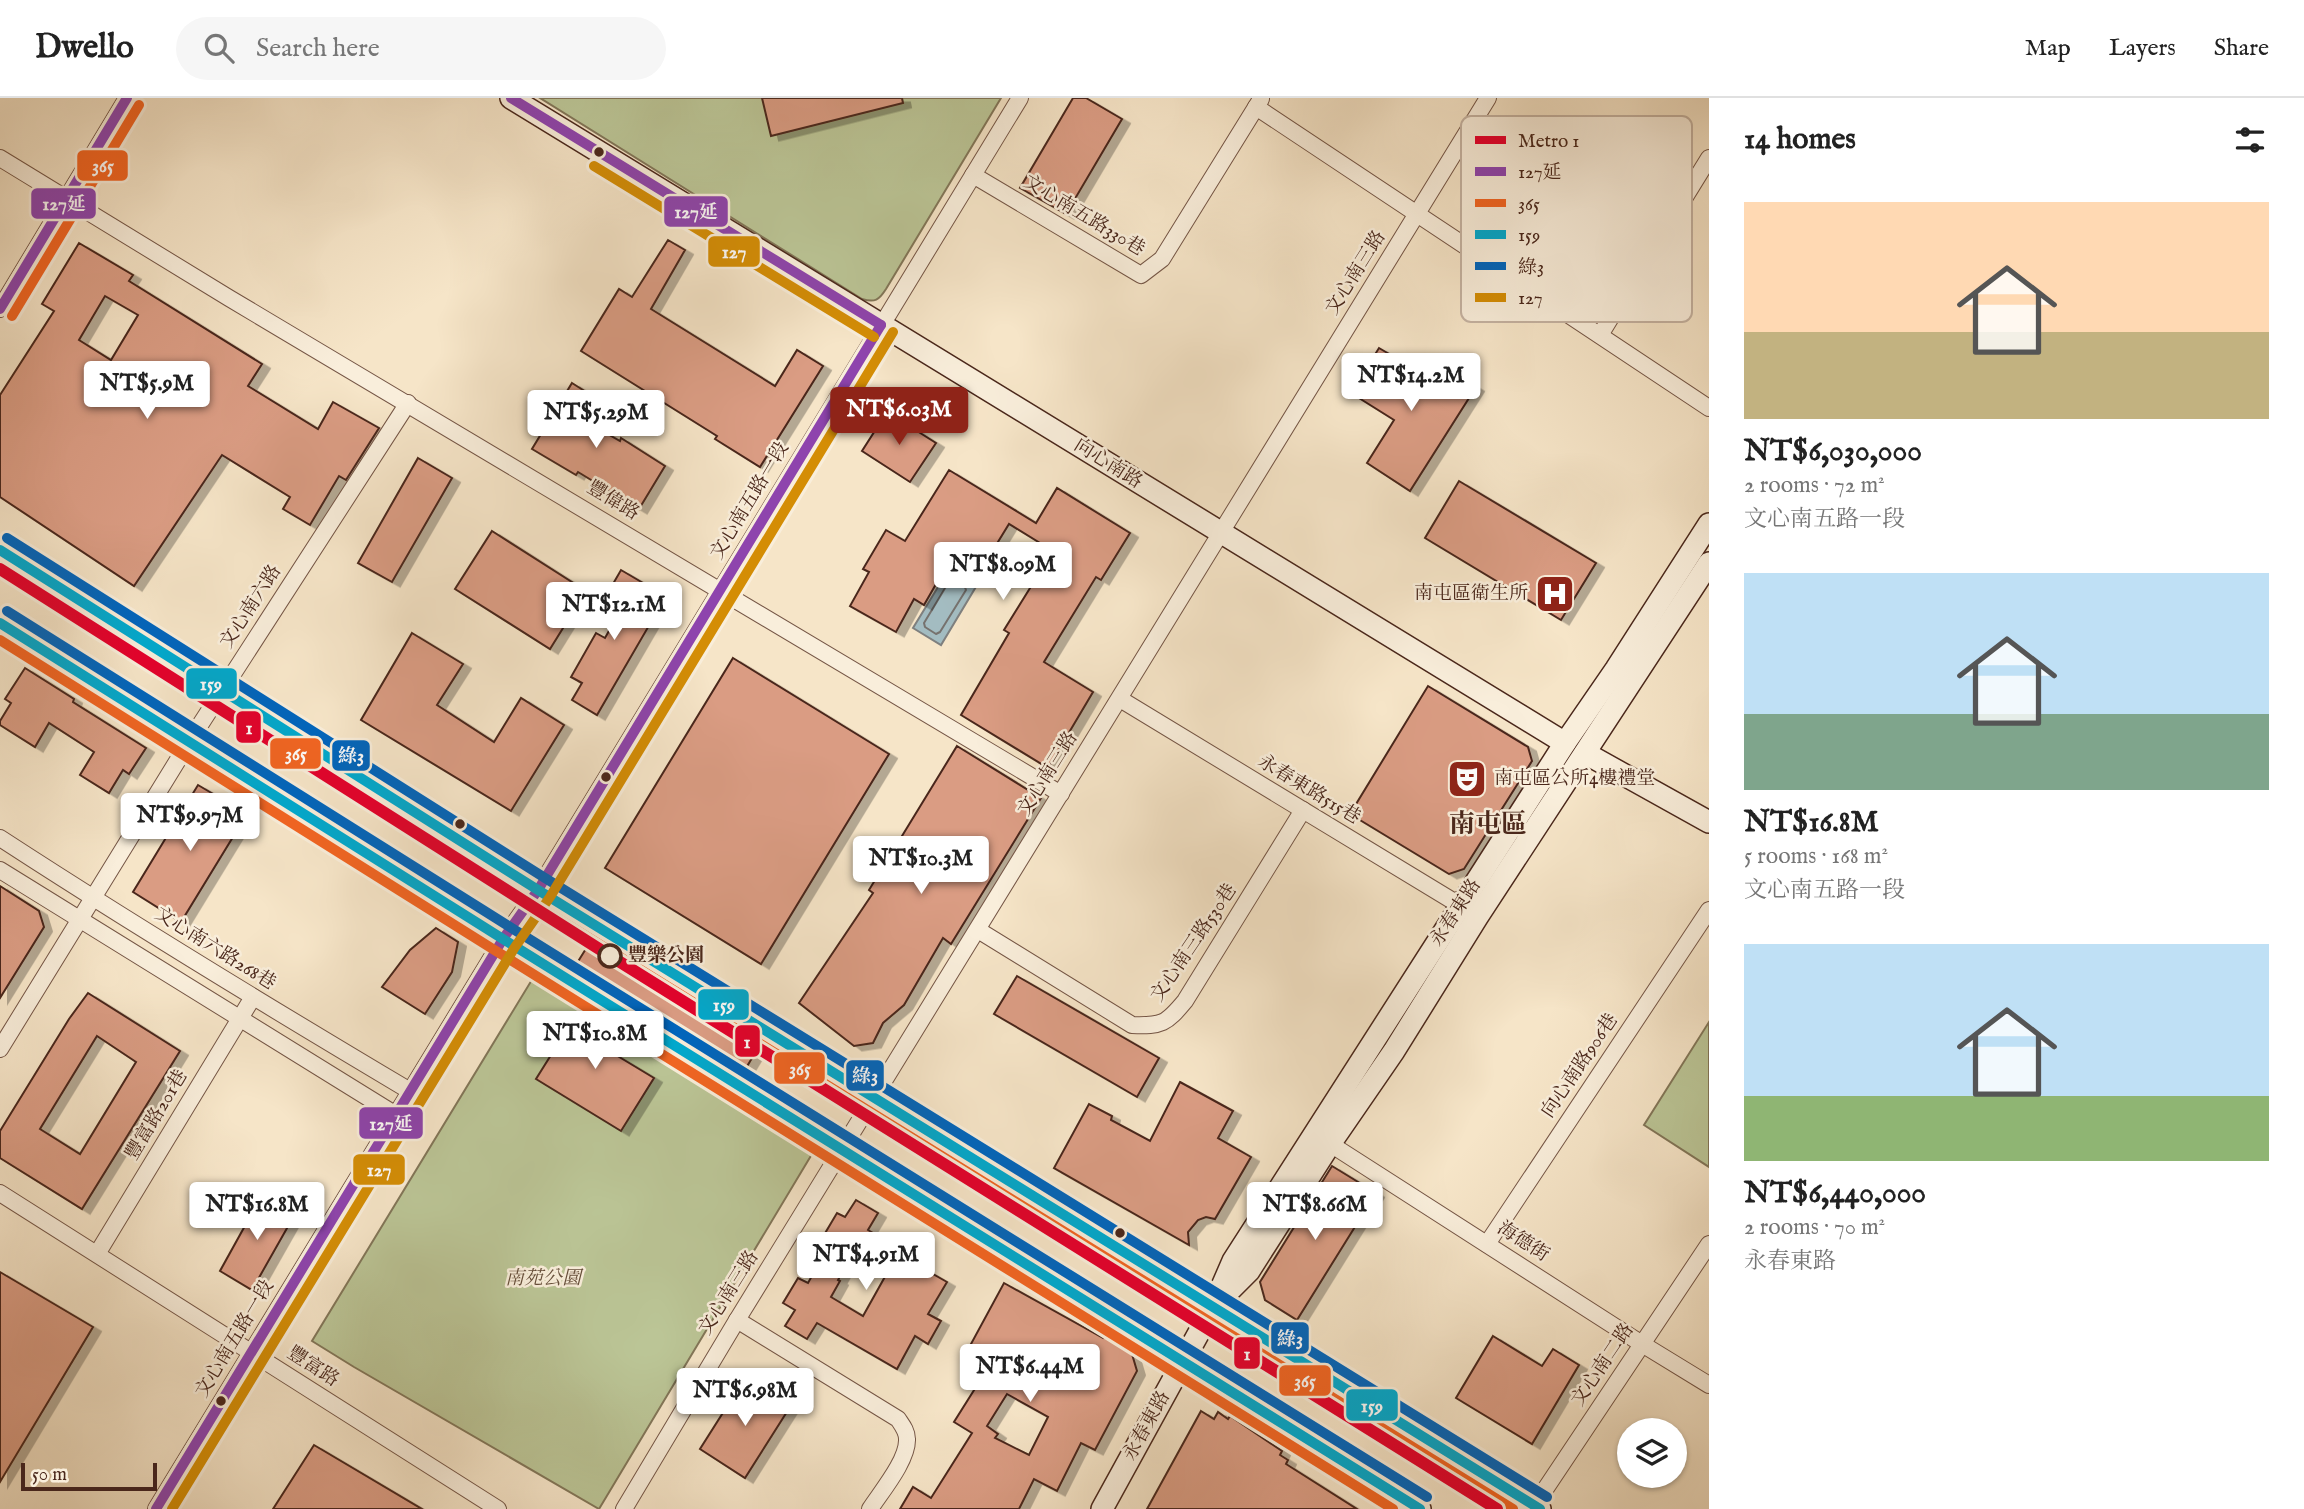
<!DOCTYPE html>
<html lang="en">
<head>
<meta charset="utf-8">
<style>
	body { margin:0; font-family:"IM FELL English","Noto Serif TC",serif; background:#f6f6f6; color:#222; height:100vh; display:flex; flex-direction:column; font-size:26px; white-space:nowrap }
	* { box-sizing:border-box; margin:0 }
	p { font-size:23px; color:#767676 }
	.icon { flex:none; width:38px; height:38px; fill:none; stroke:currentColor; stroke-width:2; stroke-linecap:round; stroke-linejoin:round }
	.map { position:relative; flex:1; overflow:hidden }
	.drawer { display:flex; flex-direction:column; background:#fff; width:595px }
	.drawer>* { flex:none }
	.controls { position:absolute; left:1617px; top:1320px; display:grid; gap:14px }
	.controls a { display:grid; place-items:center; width:70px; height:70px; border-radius:50%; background:#fff; box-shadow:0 2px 5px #0004; font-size:35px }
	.scale { position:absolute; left:21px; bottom:18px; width:136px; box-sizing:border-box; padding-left:7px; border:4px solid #4a271b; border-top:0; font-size:19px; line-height:24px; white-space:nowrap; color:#4a271b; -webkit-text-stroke:5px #f9eedb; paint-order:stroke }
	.price { position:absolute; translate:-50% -60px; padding:0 16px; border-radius:7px; background:#fff; color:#222; font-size:23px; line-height:46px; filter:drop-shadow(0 2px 4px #0008) }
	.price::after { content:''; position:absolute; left:50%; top:42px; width:21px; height:16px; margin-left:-10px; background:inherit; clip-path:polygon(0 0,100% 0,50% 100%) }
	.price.on { background:#8f2418; color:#fff }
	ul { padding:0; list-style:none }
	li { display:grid; align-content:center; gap:14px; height:371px; padding:0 35px }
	li span { display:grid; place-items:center; height:217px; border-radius:0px; color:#555 }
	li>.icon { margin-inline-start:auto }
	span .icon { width:126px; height:126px; fill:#fffc; stroke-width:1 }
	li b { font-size:30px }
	h2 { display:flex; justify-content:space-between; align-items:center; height:84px; padding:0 35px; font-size:30px }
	header { display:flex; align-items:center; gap:42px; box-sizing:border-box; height:98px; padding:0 35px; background:#fff; border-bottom:2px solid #e0e0e0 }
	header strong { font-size:33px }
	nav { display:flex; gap:38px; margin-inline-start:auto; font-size:24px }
	.search { width:490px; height:63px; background:#f6f6f6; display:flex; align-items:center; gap:18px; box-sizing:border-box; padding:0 24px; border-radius:38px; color:#767676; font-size:26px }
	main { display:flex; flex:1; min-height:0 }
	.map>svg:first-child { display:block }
	.green { fill:#bbc596; stroke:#827658; stroke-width:2 }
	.water { fill:#a3bcc1; stroke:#7f807f; stroke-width:2 }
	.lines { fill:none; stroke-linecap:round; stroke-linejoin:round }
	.shore { stroke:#76726e; stroke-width:2 }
	.building { fill:#da9c83; stroke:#4a271b; stroke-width:2; fill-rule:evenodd; filter:url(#shadow) }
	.street-casing { stroke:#755646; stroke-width:18 }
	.secondary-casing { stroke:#4a271b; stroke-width:24 }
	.street { stroke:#f9eedb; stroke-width:16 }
	.secondary { stroke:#f9eedb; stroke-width:21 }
	.bus-1-casing { stroke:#f9eedb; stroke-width:16 }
	.bus-2-casing { stroke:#f9eedb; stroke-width:16 }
	.bus-3-casing { stroke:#f9eedb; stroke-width:16 }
	.bus-4-casing { stroke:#f9eedb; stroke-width:16 }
	.bus-5-casing { stroke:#f9eedb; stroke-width:16 }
	.bus-1 { stroke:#8e44ad; stroke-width:10 }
	.bus-2 { stroke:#f26522; stroke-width:10 }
	.bus-3 { stroke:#00a9ce; stroke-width:10 }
	.bus-4 { stroke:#0065bd; stroke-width:10 }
	.bus-5 { stroke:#d48d05; stroke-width:10 }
	.metro-1-casing { stroke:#f9eedb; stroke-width:18 }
	.metro-1 { stroke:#e4002b; stroke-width:12 }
	.bus-dot { fill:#4a271b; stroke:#f9eedb; stroke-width:2.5 }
	.stop-dot { fill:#f9eedb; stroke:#4a271b; stroke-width:3.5 }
	.labels { text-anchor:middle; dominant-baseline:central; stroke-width:5; stroke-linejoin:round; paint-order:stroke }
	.street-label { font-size:19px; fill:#4a271b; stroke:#f9eedb }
	.poi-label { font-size:19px; fill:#4a271b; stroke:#f9eedb; text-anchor:end }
	.stop-label { font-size:19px; font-weight:bold; fill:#4a271b; stroke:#f9eedb; text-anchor:start }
	.park-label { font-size:19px; font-style:italic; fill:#664e3a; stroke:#f9eedb }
	.district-label { font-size:26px; font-weight:bold; fill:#4a271b; stroke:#f9eedb }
	.key { fill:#f9eedb; stroke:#c4b2a1; stroke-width:2 }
	.key-label { font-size:19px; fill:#4a271b }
	.line-badge { stroke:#f9eedb; stroke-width:2.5 }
	.badge-label { font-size:19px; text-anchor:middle; font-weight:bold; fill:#fff }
</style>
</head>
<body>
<header>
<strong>Dwello</strong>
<div class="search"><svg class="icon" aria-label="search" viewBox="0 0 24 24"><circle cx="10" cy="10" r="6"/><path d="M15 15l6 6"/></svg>Search here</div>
<nav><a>Map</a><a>Layers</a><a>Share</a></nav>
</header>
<main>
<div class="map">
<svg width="1709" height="1411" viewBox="0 0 1709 1411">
	<defs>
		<filter id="shadow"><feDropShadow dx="8" dy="4.5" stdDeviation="0" flood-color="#0004"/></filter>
	</defs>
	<rect width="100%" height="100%" fill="#f6e5c8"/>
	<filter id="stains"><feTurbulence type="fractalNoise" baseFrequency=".00286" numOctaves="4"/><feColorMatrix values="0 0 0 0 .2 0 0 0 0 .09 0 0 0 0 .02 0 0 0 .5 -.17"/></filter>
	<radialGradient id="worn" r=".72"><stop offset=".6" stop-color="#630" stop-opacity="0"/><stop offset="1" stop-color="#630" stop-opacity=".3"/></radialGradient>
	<g class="green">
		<path d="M540 0H1001L886 191C879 202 875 205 862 201Z"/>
		<path d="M533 880 799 1035 812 1056 599 1411 354 1269 312 1243Z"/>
		<path d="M1709 924V1069L1644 1027Z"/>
	</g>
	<path class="water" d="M949 471 977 487 941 547 913 530Z"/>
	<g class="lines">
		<path class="shore" d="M950 482C955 481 965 487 966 492L940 534 936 536 925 529 924 525Z"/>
	</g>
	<g class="building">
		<path d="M762 0H902L903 5 771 38Z"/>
		<path d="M1073 0H1086L1122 21 1066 116 1020 90Z"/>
		<path d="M668 142 685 152 651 211 775 288 797 252 823 268 760 369 715 341 717 338 581 253 619 191 632 199Z"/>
		<path d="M79 145 133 177 129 183 262 266 248 288 318 331 333 304 379 330 346 382 339 378 310 427 283 411 290 399 222 357 134 488 0 399V297L54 213 42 206ZM105 198 138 217 111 262 79 242Z"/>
		<path d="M1379 250 1430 280 1438 266 1476 289 1410 393 1367 365 1394 322 1351 295Z"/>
		<path d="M572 285 605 306 592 327 620 343 621 340 665 368 639 411 578 374 576 377 532 351Z"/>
		<path d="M887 314 936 345 910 384 862 353Z"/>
		<path d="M418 360 452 380 392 484 358 465Z"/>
		<path d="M949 372 1036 425 1057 390 1130 435 1101 482 1096 479 1044 564 1093 594 1048 670 961 617 1009 535 1004 532 1053 453 1009 426 982 470 955 453 924 507 914 501 896 534 850 508 869 474 863 471 886 432 905 443Z"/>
		<path d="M1459 383 1596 465 1561 522 1425 440Z"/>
		<path d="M492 433 586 493 550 551 455 491Z"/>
		<path d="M621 472 655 492 643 513 654 519 597 617 572 602 582 585 571 579 596 535 605 540 619 515 602 505Z"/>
		<path d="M412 535 463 566 437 607 494 644 521 600 564 627 511 713 361 622Z"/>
		<path d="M733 560 889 656 761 866 605 770Z"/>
		<path d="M25 570 74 601 73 604 146 650 129 676 123 672 109 695 80 677 94 654 49 625 35 649 0 627V623L11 605 5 601Z"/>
		<path d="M1428 588 1528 649 1532 663 1464 771 1449 776 1350 716Z"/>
		<path d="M957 648 1041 700 951 846 943 840 904 907 883 925 873 945 854 948 799 905 873 795 869 792Z"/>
		<path d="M198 687 247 716 181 824 133 794Z"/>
		<path d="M0 788 39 813 44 829 0 900Z"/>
		<path d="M436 830 458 844 452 874 425 916 382 889 410 852Z"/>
		<path d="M592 841 761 945 743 975 574 870Z"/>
		<path d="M1017 878 1159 960 1137 999 994 916Z"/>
		<path d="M88 895 180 953 82 1111 0 1060V1033L69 921ZM97 938 136 964 80 1056 40 1031Z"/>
		<path d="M583 906 615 926 601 948 654 980 621 1033 536 981Z"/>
		<path d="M1180 984 1233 1013 1218 1040 1251 1059 1215 1121 1206 1119 1198 1122 1188 1134 1189 1147 1054 1070 1089 1006 1112 1018 1111 1022 1150 1043Z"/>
		<path d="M1332 1068 1376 1095 1297 1222 1265 1202 1260 1184Z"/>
		<path d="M262 1097 295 1116 252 1192 220 1173Z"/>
		<path d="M856 1102 878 1115 868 1132 892 1146 889 1151 947 1184 928 1216 941 1223 928 1246 915 1238 897 1271 817 1225 807 1241 785 1228 795 1212 783 1205 798 1180 808 1185 832 1142 824 1137 837 1115 845 1119ZM853 1155 887 1175 863 1218 831 1199 840 1183 838 1182Z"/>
		<path d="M0 1174 93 1229 0 1384Z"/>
		<path d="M1004 1185 1103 1240 1107 1233 1129 1246 1137 1273 1095 1352 1081 1345 1057 1393 1034 1381 1019 1411H900L913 1389 931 1400 972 1335 954 1324 981 1281 978 1279 985 1267 965 1257ZM1007 1296 1048 1319 1029 1357 995 1340 998 1336 987 1328Z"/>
		<path d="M1493 1238 1542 1268 1553 1251 1579 1267 1532 1346 1456 1300Z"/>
		<path d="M745 1280 790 1309 745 1380 700 1351Z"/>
		<path d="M1201 1313 1214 1321 1218 1314 1228 1321 1230 1318 1282 1353 1280 1357 1288 1362 1286 1366 1357 1411H1147Z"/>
		<path d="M314 1347 422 1411H273Z"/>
	</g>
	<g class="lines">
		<g class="street-casing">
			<g id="street">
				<path d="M1256 9 1709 310"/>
				<path d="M0 60 229 200 1061 696"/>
				<path d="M973 77 1141 177 1162 161 1261 1"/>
				<path d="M0 211 127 0"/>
				<path d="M1600 237 1709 60"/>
				<path d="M1120 601 1471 814"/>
				<path d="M0 740C135 828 272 911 410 993"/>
				<path d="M0 772 396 1017"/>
				<path d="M978 832 1132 927C1162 928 1166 926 1185 903L1303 712"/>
				<path d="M0 951 189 644 408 305"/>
				<path d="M1321 1040 1642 1246 1709 1287"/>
				<path d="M0 1095 498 1411"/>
				<path d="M1487 1146 1709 812"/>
				<path d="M97 1156 253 899"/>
				<path d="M737 1222 898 1321C902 1327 907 1333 907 1341 908 1362 881 1394 870 1411"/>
				<path d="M156 1411 503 841 538 792 1020 0"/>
				<path d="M624 1411 737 1222 1488 0"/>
				<path d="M1532 1411 1709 1146"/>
			</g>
		</g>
		<g class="secondary-casing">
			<g id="secondary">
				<path d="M511 0 1565 645"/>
				<path d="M0 452 538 792 1540 1411"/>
				<path d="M0 525 503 841 1420 1411"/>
				<path d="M1585 655 1709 724"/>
				<path d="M1224 1198 1249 1173 1330 1046 1394 953 1478 818 1709 465"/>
				<path d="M1102 1411 1213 1209 1233 1163 1565 645 1616 571 1709 426"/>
			</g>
		</g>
		<use href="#street" class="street"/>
		<use href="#secondary" class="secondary"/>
		<g class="bus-1-casing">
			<g id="bus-1">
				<path d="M511 0 881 227"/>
				<path d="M0 211 127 0"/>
				<path d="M156 1411 503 841 538 792 881 227"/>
			</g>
		</g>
		<g class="bus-2-casing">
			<g id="bus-2">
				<path d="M12 218 139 7"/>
				<path d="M0 469 531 804 1513 1411"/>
				<path d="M0 542 496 853 1393 1411"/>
			</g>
		</g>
		<g class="bus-3-casing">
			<g id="bus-3">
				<path d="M0 452 538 792 1540 1411"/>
				<path d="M0 525 503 841 1420 1411"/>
			</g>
		</g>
		<g class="bus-4-casing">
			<g id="bus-4">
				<path d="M7 440 545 780 1547 1399"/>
				<path d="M7 513 510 829 1427 1399"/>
			</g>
		</g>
		<g class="bus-5-casing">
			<g id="bus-5">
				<path d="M594 68 874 239"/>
				<path d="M172 1411 515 849 550 799 893 234"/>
			</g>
		</g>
		<use href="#bus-1" class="bus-1"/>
		<use href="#bus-2" class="bus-2"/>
		<use href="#bus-3" class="bus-3"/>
		<use href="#bus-4" class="bus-4"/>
		<use href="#bus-5" class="bus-5"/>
		<g class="metro-1-casing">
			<path id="metro-1" d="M0 471 604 854 1497 1411"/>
		</g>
		<use href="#metro-1" class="metro-1"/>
	</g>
	<defs>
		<g id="hospital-square" transform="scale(2.0125)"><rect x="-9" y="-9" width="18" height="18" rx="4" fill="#8f2418" stroke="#f9eedb"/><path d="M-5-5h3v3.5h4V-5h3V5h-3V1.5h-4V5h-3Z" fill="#fff"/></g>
		<g id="theatre-square" transform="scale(2.0125)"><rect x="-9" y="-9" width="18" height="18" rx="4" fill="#8f2418" stroke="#f9eedb"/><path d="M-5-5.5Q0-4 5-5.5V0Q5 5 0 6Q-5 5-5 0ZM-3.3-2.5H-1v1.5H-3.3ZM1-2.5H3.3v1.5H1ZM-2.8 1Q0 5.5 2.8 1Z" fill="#fff"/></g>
	</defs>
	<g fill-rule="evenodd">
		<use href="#hospital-square" x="1555" y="496"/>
		<use href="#theatre-square" x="1467" y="681"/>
	</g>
	<g class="bus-dot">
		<circle cx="599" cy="54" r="6"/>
		<circle cx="606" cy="679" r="6"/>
		<circle cx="460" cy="726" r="6"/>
		<circle cx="1120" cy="1135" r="6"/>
		<circle cx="221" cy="1303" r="6"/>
	</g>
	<circle class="stop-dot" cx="610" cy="858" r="11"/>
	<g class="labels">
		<g class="street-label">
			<text transform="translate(1084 118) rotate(31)">文心南五路330巷</text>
			<text transform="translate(1356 175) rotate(-58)">文心南三路</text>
			<text transform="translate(1108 366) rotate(32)">向心南路</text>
			<text transform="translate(613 403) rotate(31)">豐偉路</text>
			<text transform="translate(750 403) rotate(-59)">文心南五路一段</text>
			<text transform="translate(251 509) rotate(-57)">文心南六路</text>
			<text transform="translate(1048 676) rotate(-58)">文心南三路</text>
			<text transform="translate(1309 692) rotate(31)">永春東路515巷</text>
			<text transform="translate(1456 815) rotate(-57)">永春東路</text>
			<text transform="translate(1194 845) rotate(-56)">文心南三路530巷</text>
			<text transform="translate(215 851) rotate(32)">文心南六路268巷</text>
			<text transform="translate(1580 968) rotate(-56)">向心南路906巷</text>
			<text transform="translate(157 1017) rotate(-59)">豐富路201巷</text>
			<text transform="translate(1523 1144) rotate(33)">海德街</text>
			<text transform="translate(729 1195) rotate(-58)">文心南三路</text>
			<text transform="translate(235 1241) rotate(-59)">文心南五路一段</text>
			<text transform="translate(1603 1267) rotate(-56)">文心南二路</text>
			<text transform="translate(313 1269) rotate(33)">豐富路</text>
			<text transform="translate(1147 1328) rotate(-61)">永春東路</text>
		</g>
		<g class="poi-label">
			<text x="1528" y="496">南屯區衛生所</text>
			<text x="1494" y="681" text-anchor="start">南屯區公所4樓禮堂</text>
		</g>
		<g class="stop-label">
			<text x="628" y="858">豐樂公園</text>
		</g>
		<g class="park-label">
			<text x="543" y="1181">南苑公園</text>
		</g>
		<g class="district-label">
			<text x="1488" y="726">南屯區</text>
		</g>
	</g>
	<rect x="1461" y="18" width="231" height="206" rx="10" class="key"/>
	<rect x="1475" y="38" width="31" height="8" fill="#e4002b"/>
	<rect x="1475" y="69" width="31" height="9" fill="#8e44ad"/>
	<rect x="1475" y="101" width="31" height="8" fill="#f26522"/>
	<rect x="1475" y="132" width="31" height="9" fill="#00a9ce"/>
	<rect x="1475" y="164" width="31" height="8" fill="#0065bd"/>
	<rect x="1475" y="195" width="31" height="9" fill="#d48d05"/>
	<g class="key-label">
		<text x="1518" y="49">Metro 1</text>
		<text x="1518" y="80">127延</text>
		<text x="1518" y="112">365</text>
		<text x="1518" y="143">159</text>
		<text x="1518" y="175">綠3</text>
		<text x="1518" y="206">127</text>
	</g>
	<g class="line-badge">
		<rect x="76" y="51" width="53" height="33" rx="7" fill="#f26522"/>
		<rect x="30" y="89" width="67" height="33" rx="7" fill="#8e44ad"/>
		<rect x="663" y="97" width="66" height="33" rx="7" fill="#8e44ad"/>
		<rect x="707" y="137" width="54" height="33" rx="7" fill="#d48d05"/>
		<rect x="185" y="569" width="53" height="33" rx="7" fill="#00a9ce"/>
		<rect x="235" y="612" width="27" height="34" rx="7" fill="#e4002b"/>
		<rect x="269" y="639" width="53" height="33" rx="7" fill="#f26522"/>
		<rect x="331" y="641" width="40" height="33" rx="7" fill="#0065bd"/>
		<rect x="697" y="890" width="53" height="33" rx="7" fill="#00a9ce"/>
		<rect x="734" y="926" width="27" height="34" rx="7" fill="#e4002b"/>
		<rect x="773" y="953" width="53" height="34" rx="7" fill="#f26522"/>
		<rect x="845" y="961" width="40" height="33" rx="7" fill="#0065bd"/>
		<rect x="358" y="1008" width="66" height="34" rx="7" fill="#8e44ad"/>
		<rect x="352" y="1055" width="54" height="33" rx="7" fill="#d48d05"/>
		<rect x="1270" y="1223" width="40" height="34" rx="7" fill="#0065bd"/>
		<rect x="1233" y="1238" width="28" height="34" rx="7" fill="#e4002b"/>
		<rect x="1278" y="1266" width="54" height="33" rx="7" fill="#f26522"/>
		<rect x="1345" y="1290" width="54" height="34" rx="7" fill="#00a9ce"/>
	</g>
	<g class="badge-label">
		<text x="103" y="74">365</text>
		<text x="64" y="112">127延</text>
		<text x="696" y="120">127延</text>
		<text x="734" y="160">127</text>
		<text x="211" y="592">159</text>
		<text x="249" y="636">1</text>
		<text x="296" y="662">365</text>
		<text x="351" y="664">綠3</text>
		<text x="724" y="913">159</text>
		<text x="747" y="950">1</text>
		<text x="800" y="977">365</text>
		<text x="865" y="984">綠3</text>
		<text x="391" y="1032">127延</text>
		<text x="379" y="1078">127</text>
		<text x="1290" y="1247">綠3</text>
		<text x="1247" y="1262">1</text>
		<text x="1305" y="1289">365</text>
		<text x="1372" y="1314">159</text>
	</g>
	<rect width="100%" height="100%" filter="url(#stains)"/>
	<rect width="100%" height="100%" fill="url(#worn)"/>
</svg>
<div class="controls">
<a><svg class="icon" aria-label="layers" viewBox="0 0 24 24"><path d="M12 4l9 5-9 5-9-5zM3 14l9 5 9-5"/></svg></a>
</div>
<div class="scale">50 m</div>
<b class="price" style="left:1411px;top:315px">NT$14.2M</b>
<b class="price" style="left:147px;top:323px">NT$5.9M</b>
<b class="price on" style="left:899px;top:349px">NT$6.03M</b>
<b class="price" style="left:596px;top:352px">NT$5.29M</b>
<b class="price" style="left:1003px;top:504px">NT$8.09M</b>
<b class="price" style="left:614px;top:544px">NT$12.1M</b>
<b class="price" style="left:190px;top:755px">NT$9.97M</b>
<b class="price" style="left:921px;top:798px">NT$10.3M</b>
<b class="price" style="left:595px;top:973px">NT$10.8M</b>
<b class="price" style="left:257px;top:1144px">NT$16.8M</b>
<b class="price" style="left:1315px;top:1144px">NT$8.66M</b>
<b class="price" style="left:866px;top:1194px">NT$4.91M</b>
<b class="price" style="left:1030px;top:1306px">NT$6.44M</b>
<b class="price" style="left:745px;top:1330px">NT$6.98M</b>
</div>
<section class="drawer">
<h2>14 homes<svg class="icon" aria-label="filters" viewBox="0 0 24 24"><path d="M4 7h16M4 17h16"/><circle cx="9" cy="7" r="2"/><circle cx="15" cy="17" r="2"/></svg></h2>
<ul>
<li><span style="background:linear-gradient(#ffd9b3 60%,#c2b280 0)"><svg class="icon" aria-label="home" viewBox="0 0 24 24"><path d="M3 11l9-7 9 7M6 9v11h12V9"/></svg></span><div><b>NT$6,030,000</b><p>2 rooms · 72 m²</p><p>文心南五路一段</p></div></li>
<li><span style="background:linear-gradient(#bfe0f5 65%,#7fa58c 0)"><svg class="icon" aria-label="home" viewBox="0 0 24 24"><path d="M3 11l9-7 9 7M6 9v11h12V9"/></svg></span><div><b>NT$16.8M</b><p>5 rooms · 168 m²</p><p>文心南五路一段</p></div></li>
<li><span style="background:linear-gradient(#bfe0f5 70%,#8fb573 0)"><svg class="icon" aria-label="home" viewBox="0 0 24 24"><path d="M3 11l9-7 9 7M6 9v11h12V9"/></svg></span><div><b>NT$6,440,000</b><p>2 rooms · 70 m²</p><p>永春東路</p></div></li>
</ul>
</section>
</main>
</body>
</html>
